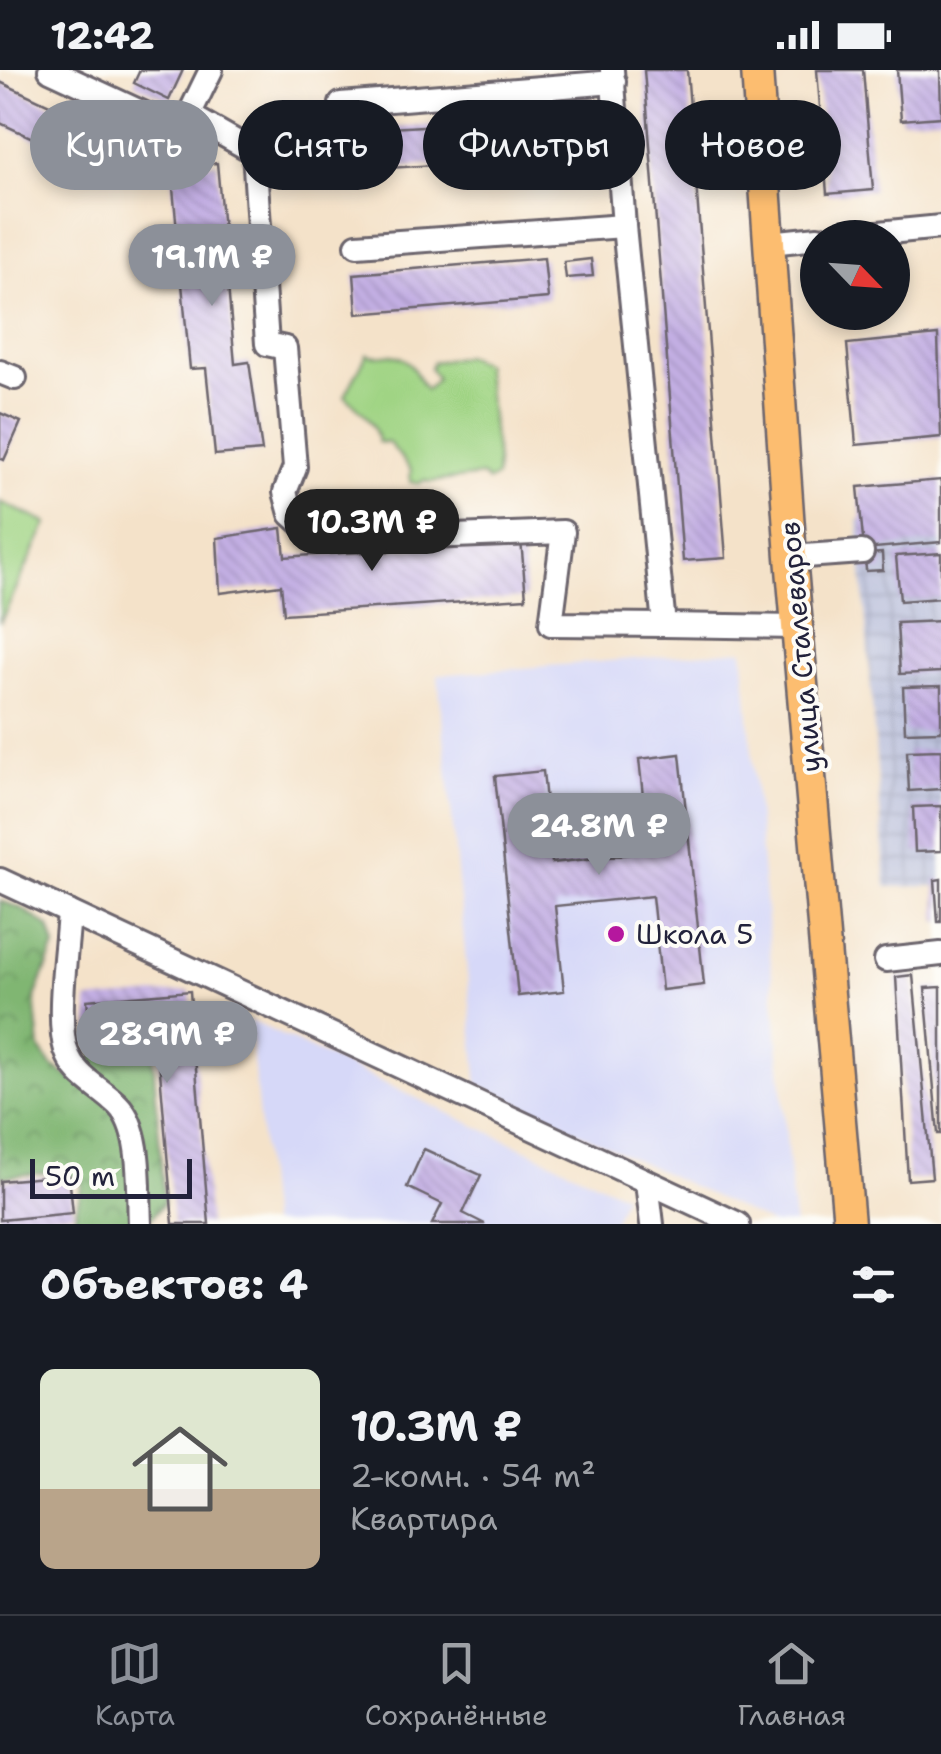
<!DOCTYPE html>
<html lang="ru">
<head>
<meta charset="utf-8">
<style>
	body { margin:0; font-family:"Shantell Sans",sans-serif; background:#242831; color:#f1f3f6; height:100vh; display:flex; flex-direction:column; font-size:38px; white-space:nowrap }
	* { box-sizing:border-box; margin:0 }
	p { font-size:32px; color:#9ea1a6 }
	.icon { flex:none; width:55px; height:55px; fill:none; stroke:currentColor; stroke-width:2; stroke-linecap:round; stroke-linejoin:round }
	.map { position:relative; height:1154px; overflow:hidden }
	.drawer { display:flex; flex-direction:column; background:#171b24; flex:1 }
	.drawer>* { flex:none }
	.guide { position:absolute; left:30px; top:30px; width:882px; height:90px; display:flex; gap:20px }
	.needle { width:65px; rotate:115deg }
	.controls { position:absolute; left:800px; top:150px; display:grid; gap:20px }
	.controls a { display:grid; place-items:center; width:110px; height:110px; border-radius:50%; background:#171b24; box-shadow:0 5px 15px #0003; font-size:50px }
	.scale { position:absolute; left:30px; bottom:25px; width:162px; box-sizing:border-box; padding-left:10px; border:5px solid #22223b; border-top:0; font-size:28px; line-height:35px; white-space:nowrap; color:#22223b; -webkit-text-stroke:8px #fdfcf7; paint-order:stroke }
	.price { position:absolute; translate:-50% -85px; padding:0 22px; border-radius:35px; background:#8c9099; color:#fff; font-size:32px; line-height:65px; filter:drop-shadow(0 2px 5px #0008) }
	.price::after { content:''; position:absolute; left:50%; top:60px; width:30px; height:22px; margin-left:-15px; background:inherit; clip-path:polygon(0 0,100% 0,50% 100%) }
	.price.active { background:#222; color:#fff }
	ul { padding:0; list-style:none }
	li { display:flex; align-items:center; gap:30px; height:250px; padding:0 40px }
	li+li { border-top:2px solid #363941 }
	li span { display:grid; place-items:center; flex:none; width:280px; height:200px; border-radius:15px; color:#555 }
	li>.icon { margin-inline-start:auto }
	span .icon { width:120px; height:120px; fill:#fffc; stroke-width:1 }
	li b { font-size:42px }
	h2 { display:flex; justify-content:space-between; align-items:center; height:120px; padding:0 40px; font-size:42px }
	.pill { padding:0 35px; border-radius:45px; background:#171b24; box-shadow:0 5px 15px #0003; font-size:35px; line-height:90px }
	.pill.active { background:#8c9099; color:#fff }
	.status { display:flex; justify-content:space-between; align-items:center; height:70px; padding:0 50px; background:#171b24; direction:ltr }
	.status svg { height:28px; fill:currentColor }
	.tab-bar { display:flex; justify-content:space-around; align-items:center; height:140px; border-top:2px solid #363941; background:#171b24; font-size:28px; color:#9ea1a6 }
	.tab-bar a { display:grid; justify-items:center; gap:5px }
	.tab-bar .active { color:#8c9099 }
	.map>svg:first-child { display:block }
	.built { fill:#d6d8f8 }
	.industrial { fill:url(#industrial-grid) }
	.forest { fill:url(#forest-crowns); stroke:#516c56; stroke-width:2.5 }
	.park { fill:#a0d484; stroke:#617b60; stroke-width:2.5 }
	.building { fill:url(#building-back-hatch) }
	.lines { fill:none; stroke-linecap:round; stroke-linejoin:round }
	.minor-casing { stroke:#6c656d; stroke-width:28 }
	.major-casing { stroke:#6c656d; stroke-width:35 }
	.minor { stroke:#fff; stroke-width:22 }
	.major { stroke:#fcbd6f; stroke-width:30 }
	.poi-dot { fill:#b5179e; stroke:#fdfcf7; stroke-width:4 }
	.labels { text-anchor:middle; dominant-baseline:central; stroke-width:8; stroke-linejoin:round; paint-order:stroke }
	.street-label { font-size:28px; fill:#22223b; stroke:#fdfcf7 }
	.poi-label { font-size:28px; fill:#22223b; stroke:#fdfcf7; text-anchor:start }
</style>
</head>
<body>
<div class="status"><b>12:42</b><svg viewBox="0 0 49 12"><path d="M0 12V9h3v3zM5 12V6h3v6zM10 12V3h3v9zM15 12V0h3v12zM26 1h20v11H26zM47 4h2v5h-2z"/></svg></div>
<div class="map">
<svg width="941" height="1154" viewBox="0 0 941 1154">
	<defs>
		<pattern id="industrial-grid" width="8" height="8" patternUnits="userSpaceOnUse" patternTransform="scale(2.5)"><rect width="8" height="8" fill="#bec3dd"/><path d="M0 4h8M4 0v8" fill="none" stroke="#a3a7bf"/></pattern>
		<pattern id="forest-crowns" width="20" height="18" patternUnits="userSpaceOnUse" patternTransform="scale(2.5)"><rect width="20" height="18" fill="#80b672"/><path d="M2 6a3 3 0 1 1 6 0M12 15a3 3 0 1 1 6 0" fill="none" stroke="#68945f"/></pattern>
		<pattern id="building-back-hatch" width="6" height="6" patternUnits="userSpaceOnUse" patternTransform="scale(2.5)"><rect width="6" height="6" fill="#c3afe3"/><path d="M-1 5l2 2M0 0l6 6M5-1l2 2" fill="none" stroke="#a796c4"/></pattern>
	</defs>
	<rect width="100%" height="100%" fill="#fdfcf7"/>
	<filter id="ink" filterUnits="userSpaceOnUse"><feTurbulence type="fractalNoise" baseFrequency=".01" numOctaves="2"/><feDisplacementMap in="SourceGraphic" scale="20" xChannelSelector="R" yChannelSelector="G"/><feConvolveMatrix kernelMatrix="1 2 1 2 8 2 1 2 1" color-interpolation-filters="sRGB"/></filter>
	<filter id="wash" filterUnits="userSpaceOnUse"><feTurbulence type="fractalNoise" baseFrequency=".0048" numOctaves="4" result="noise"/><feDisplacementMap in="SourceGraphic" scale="40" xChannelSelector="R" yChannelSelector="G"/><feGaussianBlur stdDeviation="2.25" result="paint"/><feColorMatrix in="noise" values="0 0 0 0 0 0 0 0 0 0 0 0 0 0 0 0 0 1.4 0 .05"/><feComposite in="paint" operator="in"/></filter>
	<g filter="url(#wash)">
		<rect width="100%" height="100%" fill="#f4e2c9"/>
		<g class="built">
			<path d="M743 580 794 1154H772L478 1015 438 605Z"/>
			<path d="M249 950 624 1125 613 1154H270Z"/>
		</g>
		<path class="industrial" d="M941 441V816L886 817 858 450Z"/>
		<path class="forest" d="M0 831 21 838 49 857 55 877 35 927 40 979 52 996 74 1010 100 978 152 971 164 1133 146 1154H79L74 1149 82 1113 65 1101 0 1107Z"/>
		<g class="park">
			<path d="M367 284C377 288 381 284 392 285 414 288 415 307 426 320L437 309 430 298 433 292 466 286 484 294 497 391 496 407 488 411 482 406 429 412 424 410 419 414 410 412 411 400 389 373 378 372C375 350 360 340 345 326Z"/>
			<path d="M0 432 47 453 0 553Z"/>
		</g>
		<g id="blocks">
			<g class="building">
				<path d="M140 0H183L169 30 134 13Z"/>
				<path d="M644 0H687L726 488 683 491Z"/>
				<path d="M817 0H863L873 120 827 124Z"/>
				<path d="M897 0H940L941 47 901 50Z"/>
				<path d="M0 12 138 76 123 110 0 53Z"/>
				<path d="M525 50 528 89 342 101 339 61Z"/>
				<path d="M217 93 235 294 249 292 262 381 215 385 206 298 190 299 171 97Z"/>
				<path d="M544 188 548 228 357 244 354 204Z"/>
				<path d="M591 189 593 206 566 208 564 192Z"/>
				<path d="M938 265 941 367 856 375 847 274Z"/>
				<path d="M0 343 21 352 4 390 0 388Z"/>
				<path d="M941 410V472L864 479 858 417Z"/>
				<path d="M282 458 285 487 521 470 526 528 284 544 281 515 220 523 217 468Z"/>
				<path d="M882 483 883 500 866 501 865 484Z"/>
				<path d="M941 483V528L900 531 896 486Z"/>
				<path d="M941 551V602L900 604 897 553Z"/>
				<path d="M941 616V661L905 662 903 617Z"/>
				<path d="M941 680V719L909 721 907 681Z"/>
				<path d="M680 684 704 915 662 920 652 826 555 836 564 921 518 926 495 706 543 701 552 793 649 782 639 689Z"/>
				<path d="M941 736V781L915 782 913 737Z"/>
				<path d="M941 809V852H938L935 810Z"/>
				<path d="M913 905 932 1108 908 1110 896 907Z"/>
				<path d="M941 917V1064H938L925 918Z"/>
				<path d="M190 921 193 963 209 1154H173L157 966 91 971 87 930Z"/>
				<path d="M424 1079 481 1105 463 1143 485 1154H432L442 1134 407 1117Z"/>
				<path d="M69 1105 73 1143 0 1150V1111Z"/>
			</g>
		</g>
	</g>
	<g filter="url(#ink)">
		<use href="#blocks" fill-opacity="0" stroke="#6c656d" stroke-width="2.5"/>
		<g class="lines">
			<g class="minor-casing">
				<g id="minor">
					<path d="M50 0 158 50 189 45"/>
					<path d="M211 0 189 45 254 82 267 274 285 278 295 397 285 422 291 444 321 471 563 462 551 554 664 555"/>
					<path d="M612 0 624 156 664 555 797 557"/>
					<path d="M341 34 614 12"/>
					<path d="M827 168 941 157"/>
					<path d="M769 173 818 168"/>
					<path d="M357 175 624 156"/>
					<path d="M0 302 15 308"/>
					<path d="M791 487 862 482"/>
					<path d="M0 810 738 1154"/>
					<path d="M69 842C67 879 56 948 66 980 75 1008 99 1016 118 1035 143 1060 138 1120 140 1154"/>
					<path d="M886 890 941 884"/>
					<path d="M647 1112 652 1154"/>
				</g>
			</g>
			<g class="major-casing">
				<path id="major" d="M757 0 791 487 849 1154"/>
			</g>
			<use href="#minor" class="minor"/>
			<use href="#major" class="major"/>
		</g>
	</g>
	<circle class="poi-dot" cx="616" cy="864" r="10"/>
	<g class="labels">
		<g class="street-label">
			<text transform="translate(800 577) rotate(-95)">улица Сталеваров</text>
		</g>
		<g class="poi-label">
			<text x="636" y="864">Школа 5</text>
		</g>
	</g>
</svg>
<div class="controls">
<a><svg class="needle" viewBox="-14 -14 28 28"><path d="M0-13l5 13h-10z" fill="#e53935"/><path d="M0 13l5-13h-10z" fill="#9ea1a6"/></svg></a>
</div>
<div class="scale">50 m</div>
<b class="price" style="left:212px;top:239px">19.1M ₽</b>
<b class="price active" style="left:372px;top:504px">10.3M ₽</b>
<b class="price" style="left:599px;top:808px">24.8M ₽</b>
<b class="price" style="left:167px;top:1016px">28.9M ₽</b>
<div class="guide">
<a class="pill active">Купить</a>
<a class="pill">Снять</a>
<a class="pill">Фильтры</a>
<a class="pill">Новое</a>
</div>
</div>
<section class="drawer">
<h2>Объектов: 4<svg class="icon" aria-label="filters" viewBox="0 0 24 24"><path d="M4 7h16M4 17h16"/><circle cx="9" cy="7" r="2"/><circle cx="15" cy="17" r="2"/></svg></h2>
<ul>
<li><span style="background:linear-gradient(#dfe7d0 60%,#b9a48a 0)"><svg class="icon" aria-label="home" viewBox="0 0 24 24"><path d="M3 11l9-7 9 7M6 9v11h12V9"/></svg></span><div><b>10.3M ₽</b><p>2-комн. · 54 m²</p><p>Квартира</p></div></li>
</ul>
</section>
<nav class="tab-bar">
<a class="active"><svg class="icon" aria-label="map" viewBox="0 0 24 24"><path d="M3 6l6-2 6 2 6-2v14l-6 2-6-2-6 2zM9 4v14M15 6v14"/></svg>Карта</a>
<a><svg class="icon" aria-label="saved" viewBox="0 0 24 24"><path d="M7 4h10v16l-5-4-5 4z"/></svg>Сохранённые</a>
<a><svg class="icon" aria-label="home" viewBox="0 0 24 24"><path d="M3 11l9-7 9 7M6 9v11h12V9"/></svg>Главная</a>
</nav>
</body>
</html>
